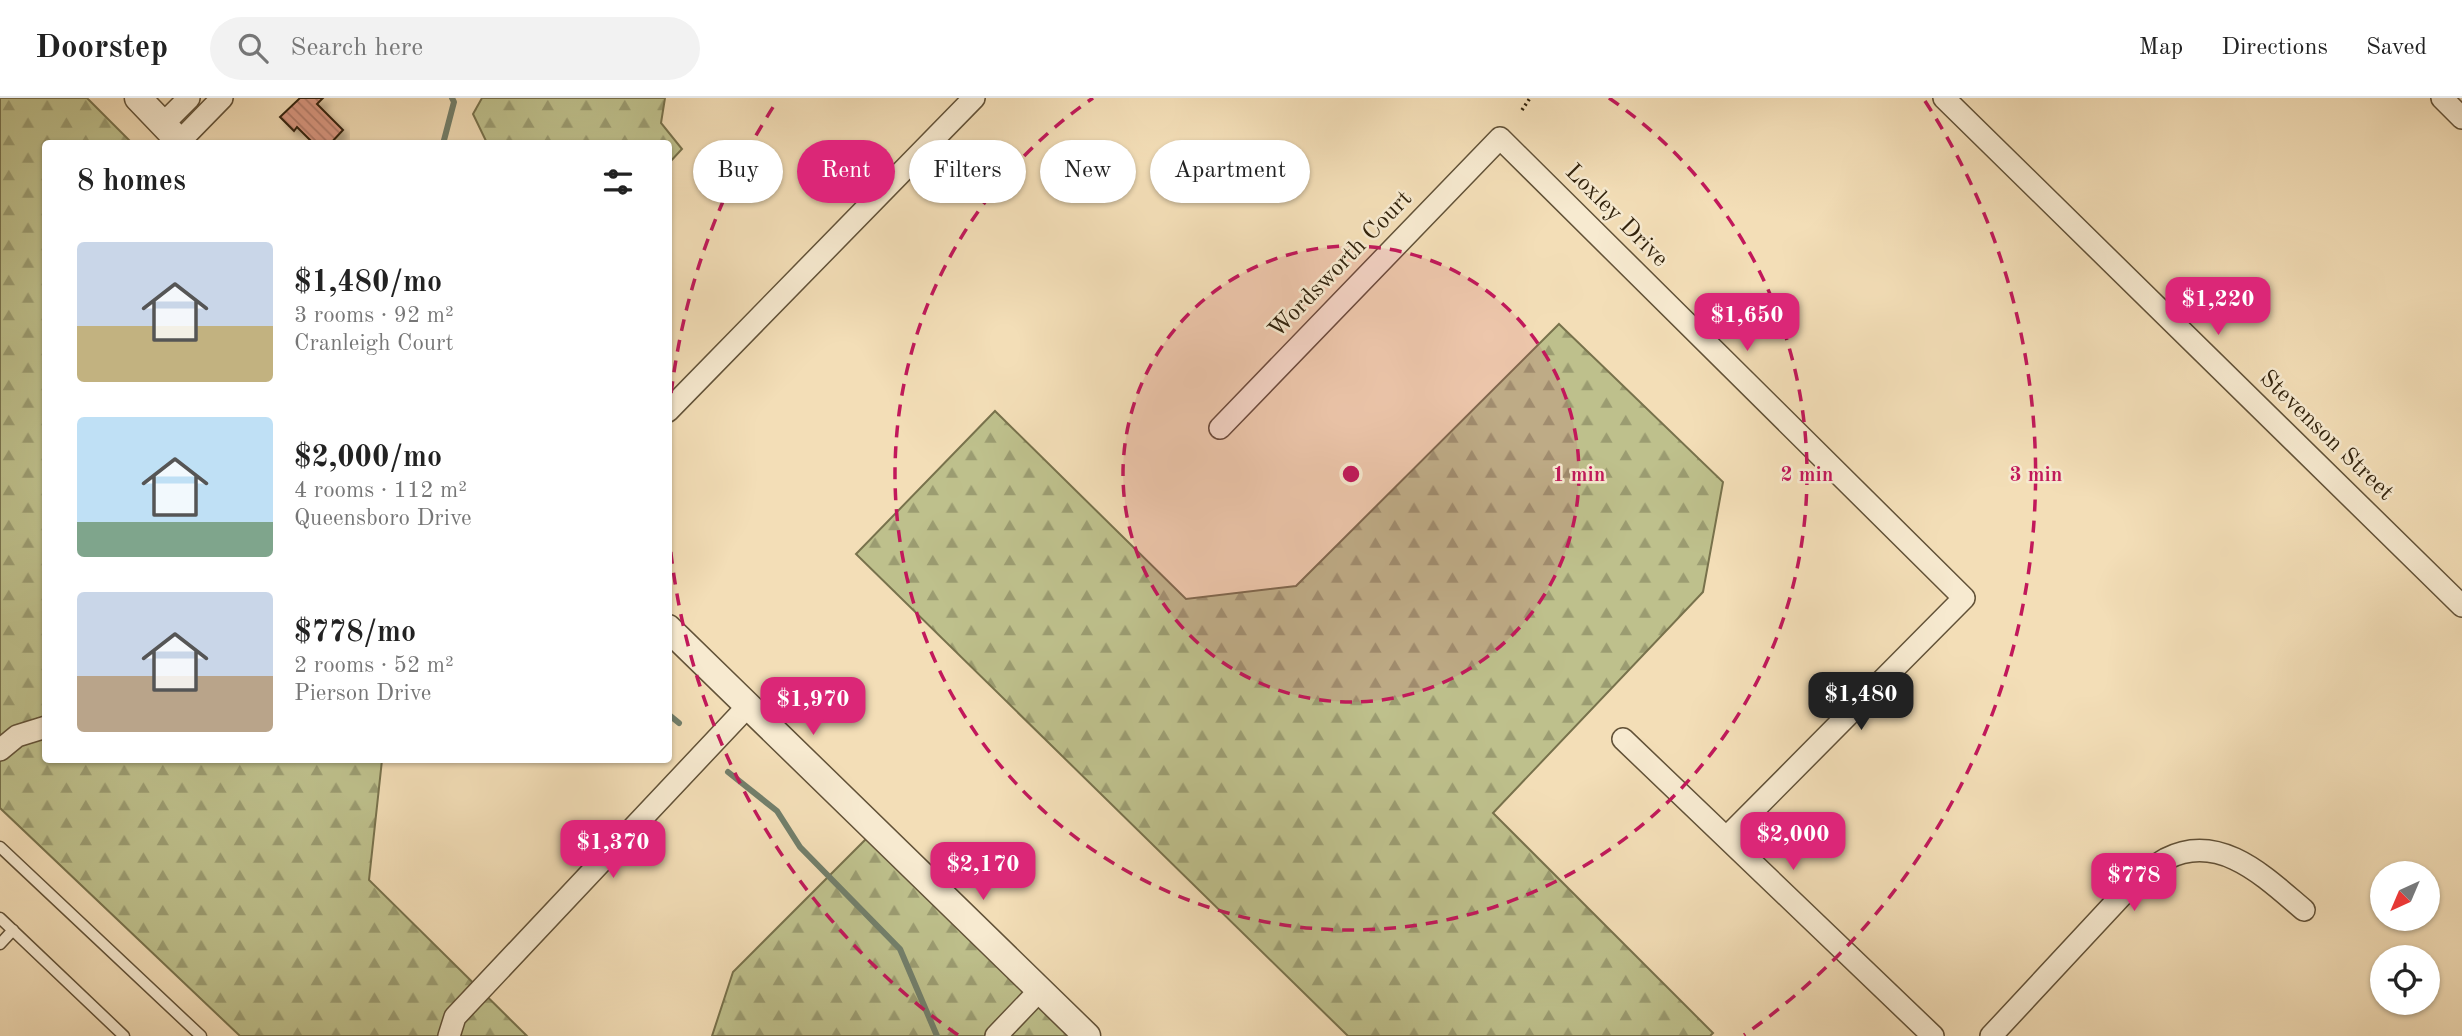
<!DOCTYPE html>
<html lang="en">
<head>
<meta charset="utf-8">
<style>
	body { margin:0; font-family:"Old Standard TT",serif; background:#f2f2f2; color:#222; height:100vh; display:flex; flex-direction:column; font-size:26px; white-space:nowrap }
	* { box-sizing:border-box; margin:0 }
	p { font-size:23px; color:#767676 }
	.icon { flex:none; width:38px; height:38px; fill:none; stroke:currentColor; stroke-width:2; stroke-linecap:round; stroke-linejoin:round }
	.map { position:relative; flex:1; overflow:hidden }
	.sheet { position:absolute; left:42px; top:42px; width:630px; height:623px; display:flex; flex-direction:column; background:#fff; border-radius:7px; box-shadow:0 2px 5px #0004 }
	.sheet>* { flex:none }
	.hud { position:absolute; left:693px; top:42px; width:665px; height:63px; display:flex; gap:14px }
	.needle { width:46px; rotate:224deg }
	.controls { position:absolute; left:2370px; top:763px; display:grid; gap:14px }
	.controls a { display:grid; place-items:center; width:70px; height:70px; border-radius:50%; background:#fff; box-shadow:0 2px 5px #0004; font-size:35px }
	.price { position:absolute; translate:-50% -60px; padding:0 16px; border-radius:14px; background:#db2777; color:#fff; font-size:23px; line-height:46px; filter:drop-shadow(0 2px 4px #0008) }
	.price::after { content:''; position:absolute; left:50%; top:42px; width:21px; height:16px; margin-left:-10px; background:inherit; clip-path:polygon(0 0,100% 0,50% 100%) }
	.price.active { background:#222; color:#fff }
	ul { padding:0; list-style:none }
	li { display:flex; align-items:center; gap:21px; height:175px; padding:0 35px }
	li span { display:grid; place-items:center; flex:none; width:196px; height:140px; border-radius:7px; color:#555 }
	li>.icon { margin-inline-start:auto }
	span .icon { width:84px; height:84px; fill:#fffc; stroke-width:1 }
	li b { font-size:30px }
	h2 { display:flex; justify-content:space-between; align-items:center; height:84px; padding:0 35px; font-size:30px }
	.pill { padding:0 24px; border-radius:32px; background:#fff; box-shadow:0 2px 5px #0004; font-size:24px; line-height:63px }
	.pill.active { background:#db2777; color:#fff }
	header { display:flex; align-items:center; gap:42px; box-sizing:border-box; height:98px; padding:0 35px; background:#fff; border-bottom:2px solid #e0e0e0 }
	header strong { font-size:33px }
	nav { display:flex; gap:38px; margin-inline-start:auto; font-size:24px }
	.search { width:490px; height:63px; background:#f2f2f2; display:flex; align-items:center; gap:18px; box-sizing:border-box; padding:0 24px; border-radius:38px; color:#767676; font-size:26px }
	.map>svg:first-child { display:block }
	.forest { fill:url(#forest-firs); stroke:#78724c; stroke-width:2 }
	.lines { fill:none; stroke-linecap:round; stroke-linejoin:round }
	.stream { stroke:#727f6b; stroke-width:6 }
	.building { fill:url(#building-back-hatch); stroke:#32230d; stroke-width:2; filter:url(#shadow) }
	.service-casing { stroke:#625238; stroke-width:13 }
	.minor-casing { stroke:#625238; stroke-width:24 }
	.tertiary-casing { stroke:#625238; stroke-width:29 }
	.path { stroke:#32230d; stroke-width:3.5; stroke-dasharray:2 3.5; stroke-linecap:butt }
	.service { stroke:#f7ead0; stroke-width:10 }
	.minor { stroke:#f7ead0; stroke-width:21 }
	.tertiary { stroke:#f7ead0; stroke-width:26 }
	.ring { fill:none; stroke:#c2185b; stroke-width:3.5; stroke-dasharray:12 9 }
	.labels { text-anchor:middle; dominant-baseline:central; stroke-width:5; stroke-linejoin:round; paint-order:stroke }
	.street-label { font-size:24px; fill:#32230d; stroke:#f7ead0 }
	.centre { fill:#c2185b; stroke:#f7ead0; stroke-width:3.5 }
	.ring-label { font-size:21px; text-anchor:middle; font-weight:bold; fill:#c2185b; stroke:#f7ead0; stroke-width:5; stroke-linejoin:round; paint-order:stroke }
</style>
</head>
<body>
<header>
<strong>Doorstep</strong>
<div class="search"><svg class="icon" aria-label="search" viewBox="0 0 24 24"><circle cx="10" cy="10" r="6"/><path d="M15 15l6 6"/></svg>Search here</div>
<nav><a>Map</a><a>Directions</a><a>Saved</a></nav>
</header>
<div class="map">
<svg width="2462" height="938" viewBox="0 0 2462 938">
	<defs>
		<pattern id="forest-firs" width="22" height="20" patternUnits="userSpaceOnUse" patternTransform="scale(1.75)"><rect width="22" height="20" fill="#bec08c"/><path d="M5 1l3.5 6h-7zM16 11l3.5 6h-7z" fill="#9b9c71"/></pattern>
		<pattern id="building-back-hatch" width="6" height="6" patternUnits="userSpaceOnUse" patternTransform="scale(1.75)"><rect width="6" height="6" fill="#db9983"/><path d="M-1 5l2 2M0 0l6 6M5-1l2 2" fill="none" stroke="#b27c6a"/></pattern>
		<filter id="shadow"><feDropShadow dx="6" dy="6" stdDeviation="3.5" flood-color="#0004"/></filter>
	</defs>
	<rect width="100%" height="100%" fill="#f3deb7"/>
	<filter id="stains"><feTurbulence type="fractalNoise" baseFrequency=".00286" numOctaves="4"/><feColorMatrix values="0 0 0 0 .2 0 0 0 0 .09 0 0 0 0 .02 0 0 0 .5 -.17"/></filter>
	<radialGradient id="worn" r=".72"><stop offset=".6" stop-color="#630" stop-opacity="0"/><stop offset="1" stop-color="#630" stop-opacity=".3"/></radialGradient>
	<g class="forest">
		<path d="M0 0H87L132 45 46 46V662H382L369 782 527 938H240L0 710Z"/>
		<path d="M482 0H665L661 25 682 51 669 65 668 46 487 45 473 16Z"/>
		<path d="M1559 226 1723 384 1703 494 1493 715 1713 935 1710 938H1348L856 456 995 313 1186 501 1296 488Z"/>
		<path d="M875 732 1087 938H712L733 874Z"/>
	</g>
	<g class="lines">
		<g class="stream">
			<path d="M443 46 454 4 452 0"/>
			<path d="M668 616 679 625"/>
			<path d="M728 674 777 713 800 749 900 851 937 938"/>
		</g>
	</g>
	<path class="building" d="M300 0H323L317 6 343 32 330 46H314L297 29 294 33 280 19Z"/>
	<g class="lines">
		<g class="service-casing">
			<g id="service">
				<path d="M0 749 201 938"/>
				<path d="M0 820 124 938"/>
				<path d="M0 846 13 832"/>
			</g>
		</g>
		<g class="minor-casing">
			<g id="minor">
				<path d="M1944 0 2462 508"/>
				<path d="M2442 0 2462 20"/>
				<path d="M163 26 189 0"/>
				<path d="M180 43 222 0"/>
				<path d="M668 313 974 0"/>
				<path d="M1220 330 1500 40 1964 500 1727 739"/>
				<path d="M1623 641 1933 938"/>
				<path d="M0 652 17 638 46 629"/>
				<path d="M449 938 455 919 747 609"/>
				<path d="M996 938 1040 892"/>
				<path d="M1991 938 2139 779C2148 774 2157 766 2166 761 2220 733 2266 780 2304 812"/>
			</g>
		</g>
		<g class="tertiary-casing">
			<g id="tertiary">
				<path d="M138 0 182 46"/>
				<path d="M668 530 1087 938"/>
			</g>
		</g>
		<path class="path" d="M1522 12 1530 0"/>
		<use href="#service" class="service"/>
		<use href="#minor" class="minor"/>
		<use href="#tertiary" class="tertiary"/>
	</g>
	<circle cx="1351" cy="376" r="228" fill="#c2185b" fill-opacity=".12"/>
	<g class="ring">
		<circle cx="1351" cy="376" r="228"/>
		<path d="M1609 0A456 456 0 1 1 1093 0"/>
		<path d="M958 937A685 685 0 0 1 669 436M669 316A685 685 0 0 1 777 3M1925 3A685 685 0 0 1 1744 937"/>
	</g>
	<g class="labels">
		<g class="street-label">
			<text transform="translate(1616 118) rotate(45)">Loxley Drive</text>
			<text transform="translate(1341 167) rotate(-46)">Wordsworth Court</text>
			<text transform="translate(2326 338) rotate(44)">Stevenson Street</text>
		</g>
	</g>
	<circle cx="1351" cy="376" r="10" class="centre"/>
	<g class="ring-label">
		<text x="1579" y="383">1 min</text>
		<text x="1807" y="383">2 min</text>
		<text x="2036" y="383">3 min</text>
	</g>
	<rect width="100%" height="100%" filter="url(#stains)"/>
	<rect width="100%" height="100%" fill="url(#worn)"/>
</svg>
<div class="controls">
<a><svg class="needle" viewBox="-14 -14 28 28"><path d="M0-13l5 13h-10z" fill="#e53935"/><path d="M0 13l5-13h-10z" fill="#767676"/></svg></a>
<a><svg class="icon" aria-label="locate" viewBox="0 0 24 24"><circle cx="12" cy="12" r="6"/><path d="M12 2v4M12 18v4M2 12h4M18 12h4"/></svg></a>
</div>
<b class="price" style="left:2218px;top:239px">$1,220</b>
<b class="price" style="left:1747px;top:255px">$1,650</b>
<b class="price active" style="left:1861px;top:634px">$1,480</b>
<b class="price" style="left:813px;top:639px">$1,970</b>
<b class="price" style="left:1793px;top:774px">$2,000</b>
<b class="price" style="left:613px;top:782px">$1,370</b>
<b class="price" style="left:983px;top:804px">$2,170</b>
<b class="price" style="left:2134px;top:815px">$778</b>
<div class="hud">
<a class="pill">Buy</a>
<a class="pill active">Rent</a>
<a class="pill">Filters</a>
<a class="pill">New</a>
<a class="pill">Apartment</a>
</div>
<section class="sheet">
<h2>8 homes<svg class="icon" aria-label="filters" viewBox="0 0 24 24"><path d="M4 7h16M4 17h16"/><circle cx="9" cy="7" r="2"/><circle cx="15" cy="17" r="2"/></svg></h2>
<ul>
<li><span style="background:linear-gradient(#c9d6e8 60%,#c2b280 0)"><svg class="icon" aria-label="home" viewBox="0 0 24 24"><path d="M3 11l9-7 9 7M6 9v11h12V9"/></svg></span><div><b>$1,480/mo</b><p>3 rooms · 92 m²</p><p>Cranleigh Court</p></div></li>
<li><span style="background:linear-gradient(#bfe0f5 75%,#7fa58c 0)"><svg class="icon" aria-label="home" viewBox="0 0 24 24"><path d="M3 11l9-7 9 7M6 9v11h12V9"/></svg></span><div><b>$2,000/mo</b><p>4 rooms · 112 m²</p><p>Queensboro Drive</p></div></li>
<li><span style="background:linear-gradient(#c9d6e8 60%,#b9a48a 0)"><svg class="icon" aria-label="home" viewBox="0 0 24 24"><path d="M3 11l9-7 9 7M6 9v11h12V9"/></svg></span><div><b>$778/mo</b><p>2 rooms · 52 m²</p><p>Pierson Drive</p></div></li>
</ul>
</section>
</div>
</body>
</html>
